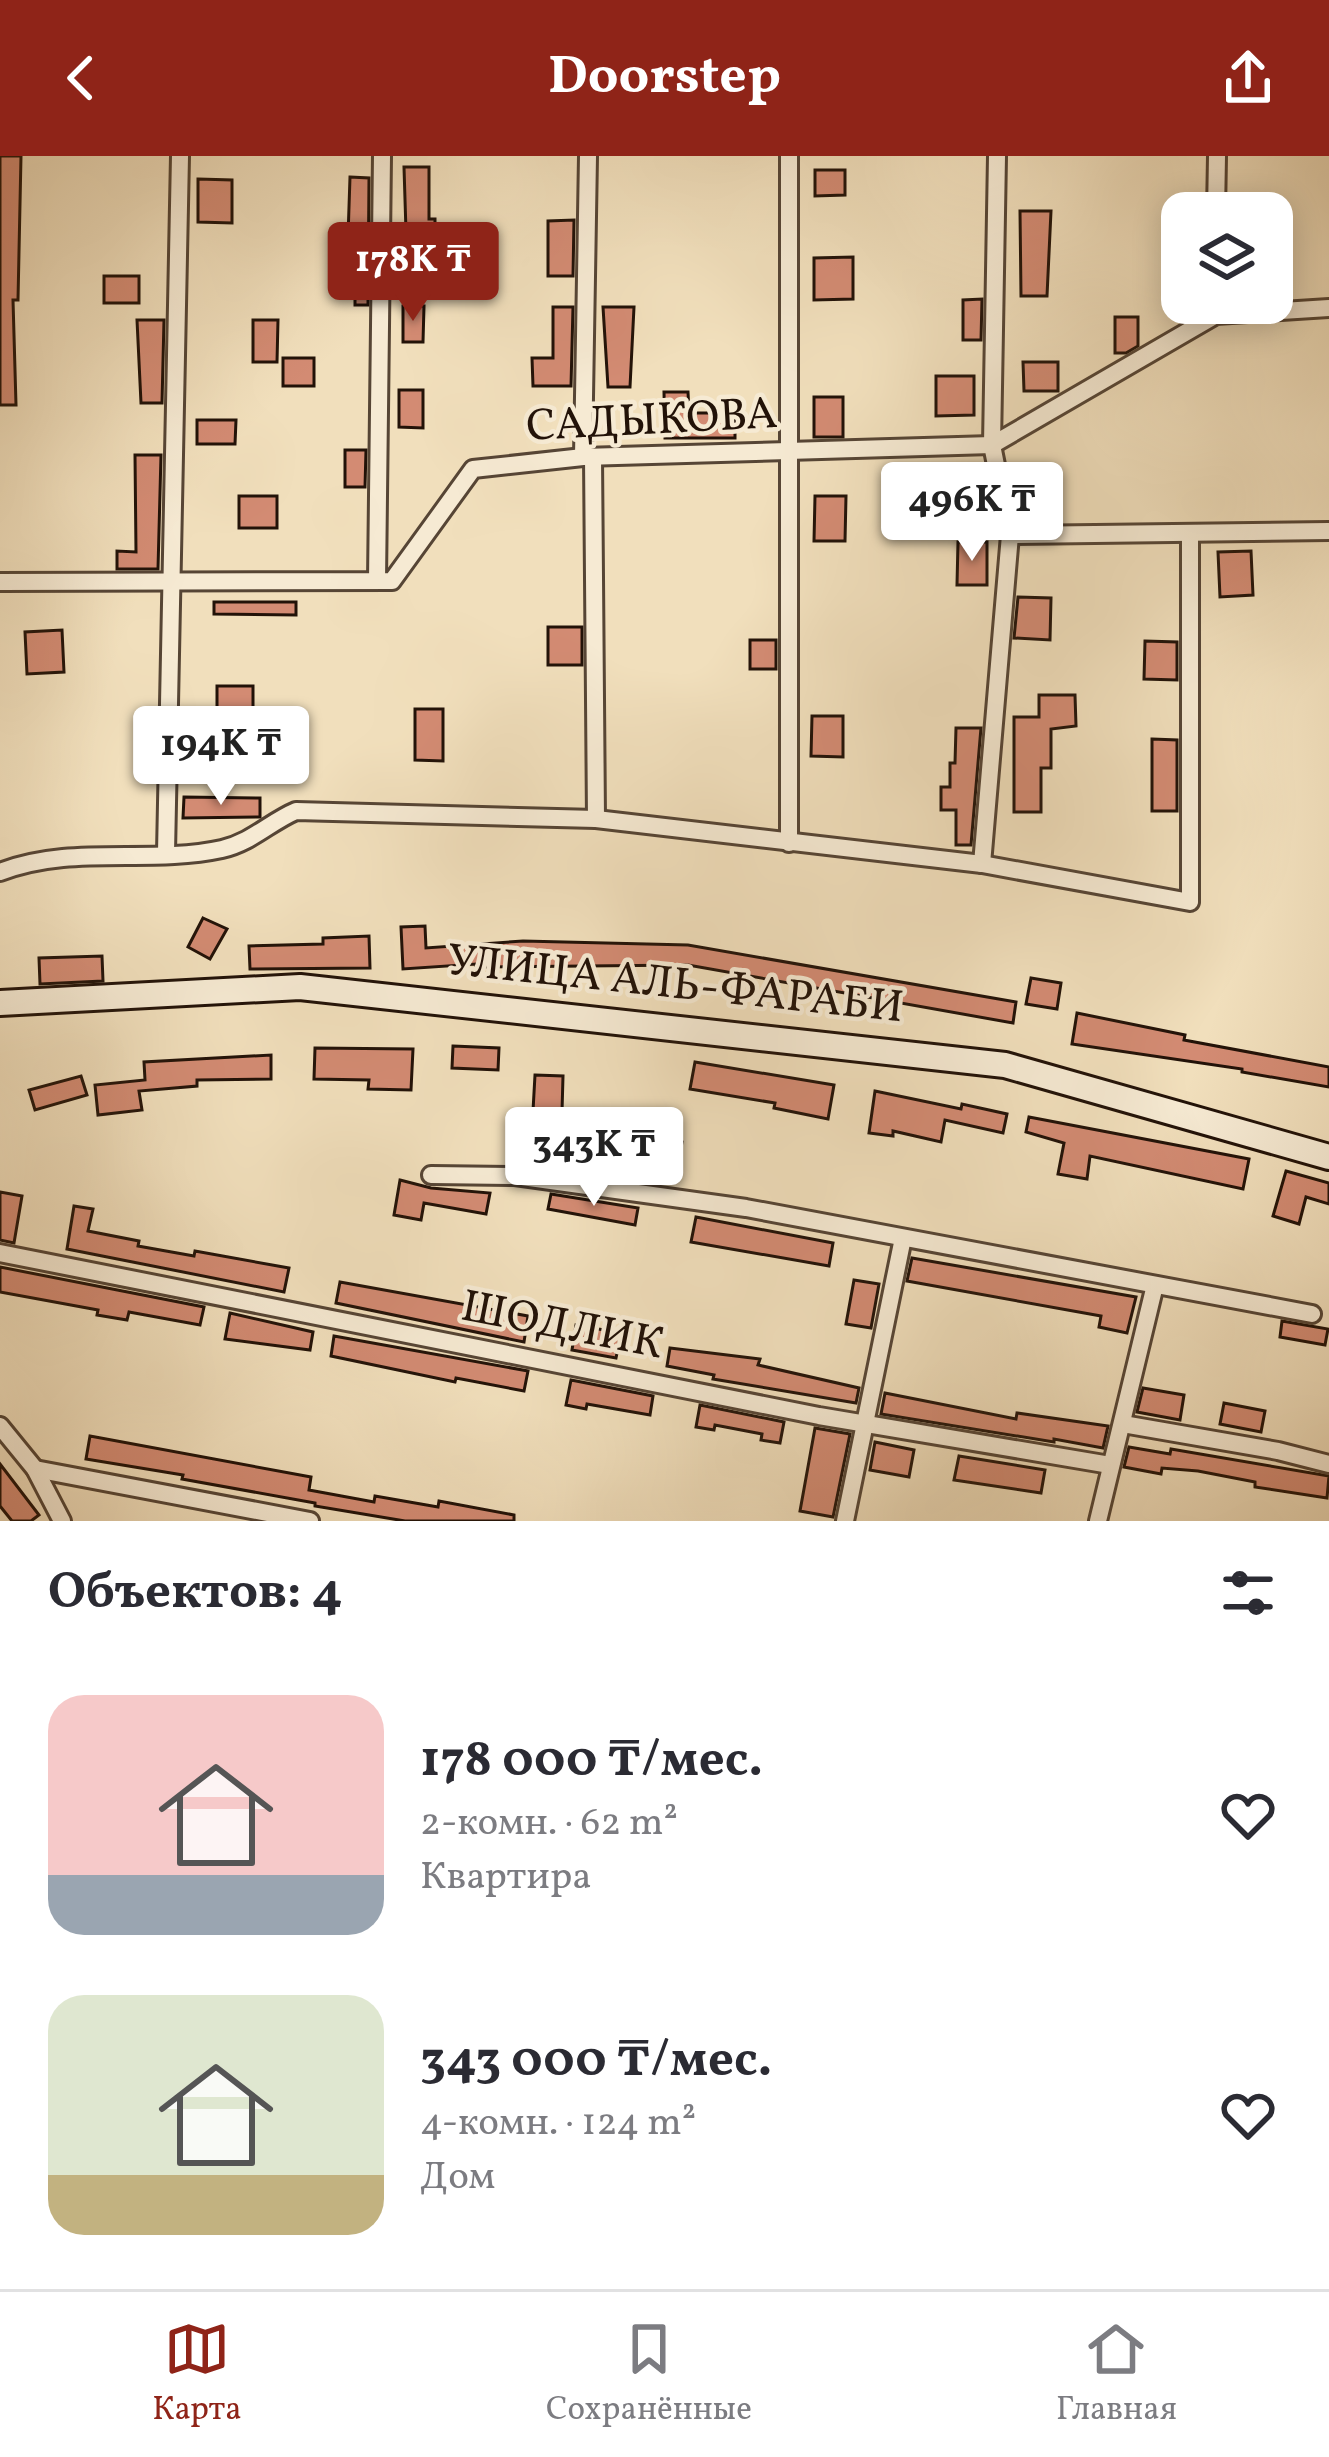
<!DOCTYPE html>
<html lang="ru">
<head>
<meta charset="utf-8">
<style>
	body { margin:0; font-family:Vollkorn,serif; background:#f2f2f3; color:#2b2b33; height:100vh; display:flex; flex-direction:column; font-size:45px; white-space:nowrap }
	* { box-sizing:border-box; margin:0 }
	p { font-size:39px; color:#7c7c81 }
	.icon { flex:none; width:66px; height:66px; fill:none; stroke:currentColor; stroke-width:2; stroke-linecap:round; stroke-linejoin:round }
	.map { position:relative; height:1365px; overflow:hidden }
	.details { display:flex; flex-direction:column; background:#fff; flex:1 }
	.details>* { flex:none }
	.controls { position:absolute; left:1161px; top:36px; display:grid; gap:24px }
	.controls a { display:grid; place-items:center; width:132px; height:132px; border-radius:24px; background:#fff; box-shadow:0 6px 30px #0003; font-size:60px }
	.price { position:absolute; translate:-50% -102px; padding:0 27px; border-radius:12px; background:#fff; color:#222; font-size:39px; line-height:78px; filter:drop-shadow(0 3px 6px #0008) }
	.price::after { content:''; position:absolute; left:50%; top:72px; width:36px; height:27px; margin-left:-18px; background:inherit; clip-path:polygon(0 0,100% 0,50% 100%) }
	.price.selected { background:#8f2418; color:#fff }
	ul { padding:0; list-style:none }
	li { display:flex; align-items:center; gap:36px; height:300px; padding:0 48px }
	li span { display:grid; place-items:center; flex:none; width:336px; height:240px; border-radius:36px; color:#555 }
	li>.icon { margin-inline-start:auto }
	span .icon { width:144px; height:144px; fill:#fffc; stroke-width:1 }
	li b { font-size:51px }
	h2 { display:flex; justify-content:space-between; align-items:center; height:144px; padding:0 48px; font-size:51px }
	header { display:flex; justify-content:space-between; align-items:center; height:156px; padding:0 48px; background:#8f2418; color:#fff; font-size:54px; font-weight:700 }
	.dock { display:flex; justify-content:space-around; align-items:center; height:168px; border-top:3px solid #e1e1e2; background:#fff; font-size:33px; color:#7c7c81 }
	.dock a { display:grid; justify-items:center; gap:6px }
	.dock .selected { color:#8f2418 }
	.map>svg:first-child { display:block }
	.building { fill:#d38b73; stroke:#221208; stroke-width:3 }
	.lines { fill:none; stroke-linecap:round; stroke-linejoin:round }
	.street-casing { stroke:#564535; stroke-width:22 }
	.secondary-casing { stroke:#221208; stroke-width:30 }
	.street { stroke:#f6ead3; stroke-width:16 }
	.secondary { stroke:#f6ead3; stroke-width:24 }
	.labels { text-anchor:middle; dominant-baseline:central; stroke-width:9; stroke-linejoin:round; paint-order:stroke }
	.street-label { font-size:45px; fill:#221208; stroke:#f6ead3 }
</style>
</head>
<body>
<header><svg class="icon" aria-label="back" viewBox="0 0 24 24"><path d="M15 5l-7 7 7 7"/></svg>Doorstep<svg class="icon" aria-label="share" viewBox="0 0 24 24"><path d="M12 15V3M7 8l5-5 5 5M5 13v7h14v-7"/></svg></header>
<div class="map">
<svg width="1329" height="1365" viewBox="0 0 1329 1365">
	<rect width="100%" height="100%" fill="#f1dfbc"/>
	<filter id="stains"><feTurbulence type="fractalNoise" baseFrequency=".00167" numOctaves="4"/><feColorMatrix values="0 0 0 0 .2 0 0 0 0 .09 0 0 0 0 .02 0 0 0 .5 -.17"/></filter>
	<radialGradient id="worn" r=".72"><stop offset=".6" stop-color="#630" stop-opacity="0"/><stop offset="1" stop-color="#630" stop-opacity=".3"/></radialGradient>
	<g class="building">
		<path d="M0 0H21L18 144H13L16 249H0Z"/>
		<path d="M404 11H429V63H435V108H407Z"/>
		<path d="M815 14H845V39L815 40Z"/>
		<path d="M350 21 369 22 368 149H355V111H347Z"/>
		<path d="M198 23 232 24V67L198 66Z"/>
		<path d="M1020 55H1051L1047 140H1021Z"/>
		<path d="M574 64 573 120H548V65Z"/>
		<path d="M853 101V143L814 144V102Z"/>
		<rect x="104" y="120" width="35" height="27"/>
		<path d="M982 143 981 184H963V144Z"/>
		<path d="M403 150H424L423 186H403Z"/>
		<path d="M553 151H573L571 230H533L532 202H553Z"/>
		<path d="M603 151H634L630 231H608Z"/>
		<path d="M1115 161H1138V190L1126 197H1115Z"/>
		<path d="M137 164H164L162 247H141Z"/>
		<path d="M253 164H278L277 206H253Z"/>
		<rect x="283" y="202" width="31" height="28"/>
		<path d="M1023 206H1058V235H1024Z"/>
		<path d="M936 220H974V259L936 260Z"/>
		<path d="M399 234H423V272L399 271Z"/>
		<path d="M664 236H688L689 257H735V282H665Z"/>
		<rect x="814" y="241" width="29" height="40"/>
		<path d="M197 264H236L235 288H197Z"/>
		<path d="M345 294H366L365 331H345Z"/>
		<path d="M135 299H161L158 413H117V395L136 396Z"/>
		<rect x="239" y="340" width="38" height="32"/>
		<path d="M815 340H846L845 385H814Z"/>
		<path d="M958 386H987V429H957Z"/>
		<path d="M1251 395 1253 439 1220 441 1218 396Z"/>
		<path d="M1018 441 1051 442 1050 484 1014 482Z"/>
		<path d="M214 446H296V459L214 458Z"/>
		<rect x="548" y="471" width="34" height="38"/>
		<path d="M62 474 64 516 27 518 25 476Z"/>
		<rect x="750" y="484" width="26" height="29"/>
		<path d="M1145 485 1177 486V524L1144 523Z"/>
		<rect x="217" y="530" width="36" height="35"/>
		<path d="M1039 539H1075L1076 570 1051 573V612H1041V656H1014V561H1039Z"/>
		<path d="M415 553H443V605L415 604Z"/>
		<path d="M812 560H843V601L811 600Z"/>
		<path d="M956 572H981L971 689H956V654H941V631H950V607H955Z"/>
		<path d="M1152 583 1177 584V655H1152Z"/>
		<path d="M184 641 260 642V661L183 662Z"/>
		<path d="M203 762 227 773 210 803 188 791Z"/>
		<path d="M425 770 426 792 523 785 688 789 1016 846 1013 867 688 809 476 811V808L403 813 401 771Z"/>
		<path d="M369 780 370 812 250 813 249 790 323 788V782Z"/>
		<path d="M102 800 103 825 40 828 39 802Z"/>
		<path d="M1031 822 1061 827 1057 853 1026 848Z"/>
		<path d="M1077 857 1185 879 1184 884 1329 911V931L1242 916V913L1072 888Z"/>
		<path d="M453 890 499 892 498 914 452 912Z"/>
		<path d="M315 892 413 893 411 934 368 933 369 924 314 923Z"/>
		<path d="M271 899V923L197 924V930L139 935 142 954 98 959 95 929 145 924 144 906Z"/>
		<path d="M695 906 834 929 828 963 774 952 775 947 690 933Z"/>
		<path d="M535 919 563 920 562 956 533 955Z"/>
		<path d="M81 920 87 939 35 954 29 934Z"/>
		<path d="M875 935 961 953 962 948 1007 958 1003 977 945 964 941 986 893 975V980L869 977Z"/>
		<path d="M1029 961 1249 1003 1243 1033 1090 1000 1087 1023 1058 1018 1064 987 1026 976Z"/>
		<path d="M647 980 682 986 678 1010 643 1005Z"/>
		<path d="M1286 1015 1329 1027V1048L1306 1041 1299 1068 1273 1060Z"/>
		<path d="M400 1024 431 1032 490 1037 486 1058 424 1047 421 1064 394 1059Z"/>
		<path d="M0 1036 22 1040 14 1087 0 1084Z"/>
		<path d="M551 1038 638 1052 635 1069 548 1053Z"/>
		<path d="M74 1050 93 1053 88 1075 139 1085 138 1090 194 1100 195 1095 289 1112 284 1136 67 1093Z"/>
		<path d="M696 1061 833 1087 829 1110 691 1086Z"/>
		<path d="M912 1102 1136 1141 1127 1177 1099 1171 1101 1160 907 1125Z"/>
		<path d="M0 1111 204 1151 200 1169 129 1156 127 1164 97 1159 98 1154 0 1136Z"/>
		<path d="M854 1124 879 1128 871 1172 846 1168Z"/>
		<path d="M340 1126 528 1160 524 1186 336 1147Z"/>
		<path d="M230 1157 313 1176 310 1194 225 1183Z"/>
		<path d="M1282 1165 1328 1173 1325 1189 1280 1181Z"/>
		<path d="M576 1169 621 1177 616 1202 572 1194Z"/>
		<path d="M334 1180 528 1215 524 1235 456 1222 455 1226 331 1200Z"/>
		<path d="M670 1192 760 1203 758 1209 859 1232 856 1247 713 1223 714 1219 667 1210Z"/>
		<path d="M571 1224 653 1240 650 1259 587 1248 586 1253 566 1249Z"/>
		<path d="M1143 1232 1184 1239 1180 1264 1137 1256Z"/>
		<path d="M885 1237 1016 1263 1017 1257 1108 1270 1103 1292 1054 1283V1286L881 1258Z"/>
		<path d="M1224 1247 1265 1255 1261 1276 1220 1268Z"/>
		<path d="M700 1249 784 1266 780 1287 761 1284 762 1278 715 1269 714 1274 696 1271Z"/>
		<path d="M815 1272 850 1278 833 1361 800 1355Z"/>
		<path d="M90 1280 311 1321 309 1334 374 1346 375 1340 438 1351 439 1345 514 1359V1365H405L315 1350V1347L182 1323 183 1319 86 1303Z"/>
		<path d="M875 1286 914 1294 909 1321 870 1314Z"/>
		<path d="M1129 1291 1170 1298 1171 1293 1329 1320 1327 1342 1255 1331V1326L1198 1315 1162 1312 1161 1318 1124 1311Z"/>
		<path d="M959 1300 1045 1314 1041 1337 954 1324Z"/>
		<path d="M0 1308 39 1359 31 1365H12L0 1350Z"/>
	</g>
	<g class="lines">
		<g class="street-casing">
			<g id="street">
				<path d="M1216 57 1217 0"/>
				<path d="M583 301 588 0"/>
				<path d="M593 301 596 663"/>
				<path d="M1010 379 1329 375"/>
				<path d="M377 425 382 0"/>
				<path d="M0 426 392 425 473 313 583 301 992 289 1216 159 1329 152"/>
				<path d="M789 687V0"/>
				<path d="M166 697 180 0"/>
				<path d="M982 708 1010 379 992 289 997 0"/>
				<path d="M0 716C73 688 148 709 222 693 252 686 270 666 296 655L596 663 982 708 1190 746V377"/>
				<path d="M431 1019 515 1020 746 1052 1312 1158"/>
				<path d="M0 1097 819 1260 1110 1309"/>
				<path d="M1123 1268 1278 1295 1329 1308"/>
				<path d="M0 1270 35 1313 62 1365"/>
				<path d="M35 1313 310 1365"/>
				<path d="M845 1365 903 1082"/>
				<path d="M1098 1365 1155 1129"/>
			</g>
		</g>
		<g class="secondary-casing">
			<path id="secondary" d="M0 847 300 831 1005 909 1329 1001"/>
		</g>
		<use href="#street" class="street"/>
		<use href="#secondary" class="secondary"/>
	</g>
	<g class="labels">
		<g class="street-label">
			<text transform="translate(652 266) rotate(-3)">САДЫКОВА</text>
			<text transform="translate(675 830) rotate(6)">УЛИЦА АЛЬ-ФАРАБИ</text>
			<text transform="translate(562 1171) rotate(11)">ШОДЛИК</text>
		</g>
	</g>
	<rect width="100%" height="100%" filter="url(#stains)"/>
	<rect width="100%" height="100%" fill="url(#worn)"/>
</svg>
<div class="controls">
<a><svg class="icon" aria-label="layers" viewBox="0 0 24 24"><path d="M12 4l9 5-9 5-9-5zM3 14l9 5 9-5"/></svg></a>
</div>
<b class="price selected" style="left:413px;top:168px">178K ₸</b>
<b class="price" style="left:972px;top:408px">496K ₸</b>
<b class="price" style="left:221px;top:652px">194K ₸</b>
<b class="price" style="left:594px;top:1053px">343K ₸</b>
</div>
<section class="details">
<h2>Объектов: 4<svg class="icon" aria-label="filters" viewBox="0 0 24 24"><path d="M4 7h16M4 17h16"/><circle cx="9" cy="7" r="2"/><circle cx="15" cy="17" r="2"/></svg></h2>
<ul>
<li><span style="background:linear-gradient(#f6c9c9 75%,#9aa5b1 0)"><svg class="icon" aria-label="home" viewBox="0 0 24 24"><path d="M3 11l9-7 9 7M6 9v11h12V9"/></svg></span><div><b>178 000 ₸/мес.</b><p>2-комн. · 62 m²</p><p>Квартира</p></div><svg class="icon" aria-label="heart" viewBox="0 0 24 24"><path d="M12 20l-8-8c-3-5 5-10 8-4 3-6 11-1 8 4z"/></svg></li>
<li><span style="background:linear-gradient(#dfe7d0 75%,#c2b280 0)"><svg class="icon" aria-label="home" viewBox="0 0 24 24"><path d="M3 11l9-7 9 7M6 9v11h12V9"/></svg></span><div><b>343 000 ₸/мес.</b><p>4-комн. · 124 m²</p><p>Дом</p></div><svg class="icon" aria-label="heart" viewBox="0 0 24 24"><path d="M12 20l-8-8c-3-5 5-10 8-4 3-6 11-1 8 4z"/></svg></li>
</ul>
</section>
<nav class="dock">
<a class="selected"><svg class="icon" aria-label="map" viewBox="0 0 24 24"><path d="M3 6l6-2 6 2 6-2v14l-6 2-6-2-6 2zM9 4v14M15 6v14"/></svg>Карта</a>
<a><svg class="icon" aria-label="saved" viewBox="0 0 24 24"><path d="M7 4h10v16l-5-4-5 4z"/></svg>Сохранённые</a>
<a><svg class="icon" aria-label="home" viewBox="0 0 24 24"><path d="M3 11l9-7 9 7M6 9v11h12V9"/></svg>Главная</a>
</nav>
</body>
</html>
